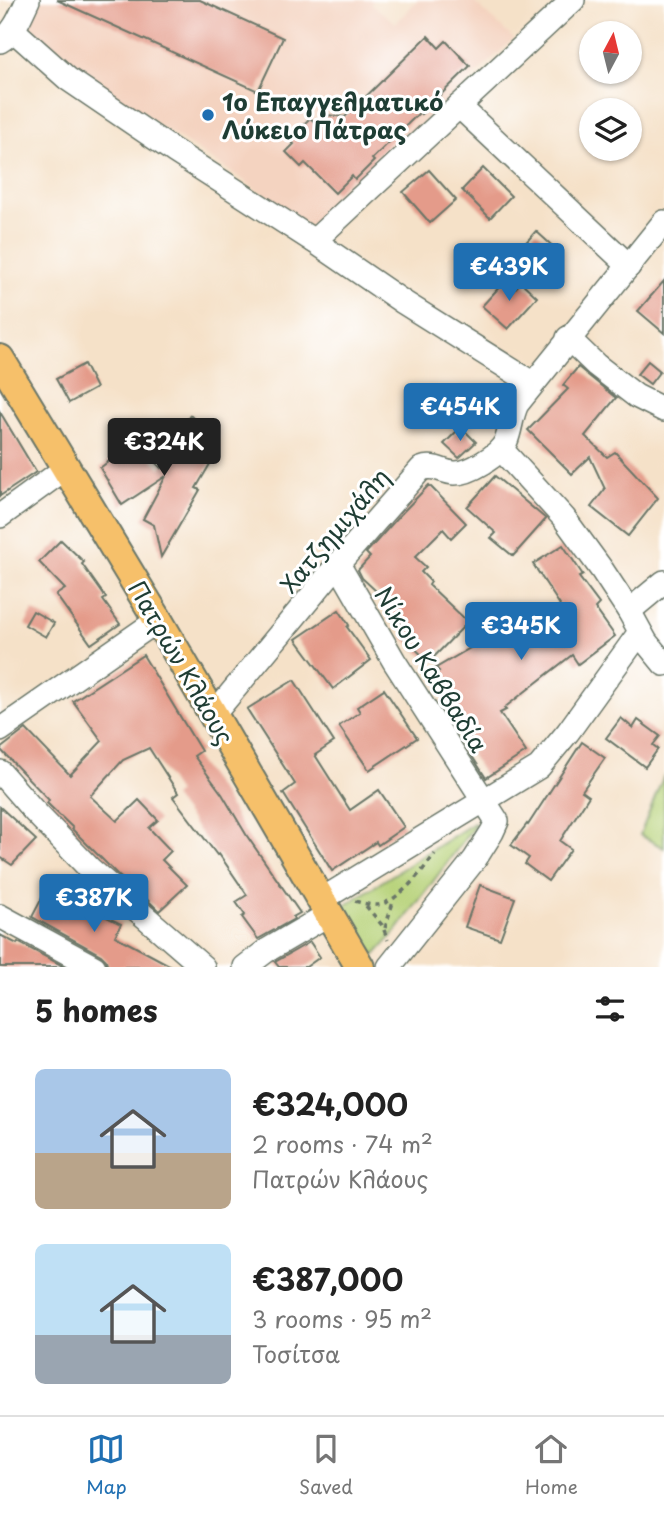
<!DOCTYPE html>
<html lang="en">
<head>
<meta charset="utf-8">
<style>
	body { margin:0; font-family:"Playpen Sans",sans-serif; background:#f6f6f6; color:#222; height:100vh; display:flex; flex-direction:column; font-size:26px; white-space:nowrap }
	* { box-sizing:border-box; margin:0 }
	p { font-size:23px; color:#767676 }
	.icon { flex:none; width:38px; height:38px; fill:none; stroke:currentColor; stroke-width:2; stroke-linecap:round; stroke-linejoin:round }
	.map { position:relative; height:967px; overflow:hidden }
	.panel { display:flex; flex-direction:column; background:#fff; flex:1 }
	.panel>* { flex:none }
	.needle { width:46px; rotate:7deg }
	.buttons { position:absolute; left:579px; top:21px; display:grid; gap:14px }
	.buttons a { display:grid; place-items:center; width:63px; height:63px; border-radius:50%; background:#fff; box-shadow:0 2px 5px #0004; font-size:35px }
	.price { position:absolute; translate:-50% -60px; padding:0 16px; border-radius:7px; background:#1f6fb2; color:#fff; font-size:23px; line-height:46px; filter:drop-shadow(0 2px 4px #0008) }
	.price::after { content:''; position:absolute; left:50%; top:42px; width:21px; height:16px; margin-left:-10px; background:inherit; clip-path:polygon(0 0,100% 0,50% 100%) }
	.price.on { background:#222; color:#fff }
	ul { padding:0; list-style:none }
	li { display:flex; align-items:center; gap:21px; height:175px; padding:0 35px }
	li span { display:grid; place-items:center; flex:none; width:196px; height:140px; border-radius:10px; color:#555 }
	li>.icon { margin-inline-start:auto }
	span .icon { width:84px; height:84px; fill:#fffc; stroke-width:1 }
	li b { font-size:30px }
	h2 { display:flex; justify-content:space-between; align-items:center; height:84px; padding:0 35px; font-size:30px }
	.dock { display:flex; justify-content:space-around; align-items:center; height:98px; border-top:2px solid #e0e0e0; background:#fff; font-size:19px; color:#767676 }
	.dock a { display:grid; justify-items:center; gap:4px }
	.dock .on { color:#1f6fb2 }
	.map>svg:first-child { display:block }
	.built { fill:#f4d3c0 }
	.green { fill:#b6d177; stroke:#6a8756; stroke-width:2 }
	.building { fill:#e49b8a }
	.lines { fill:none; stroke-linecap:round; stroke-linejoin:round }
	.minor-casing { stroke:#6a7668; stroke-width:26 }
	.major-casing { stroke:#6a7668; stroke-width:32 }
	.path { stroke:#6a7668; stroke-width:3.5; stroke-dasharray:5 5; stroke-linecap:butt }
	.minor { stroke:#fff; stroke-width:23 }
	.major { stroke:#f6c06b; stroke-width:28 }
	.poi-dot { fill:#1f6fb2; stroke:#fff; stroke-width:2.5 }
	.labels { text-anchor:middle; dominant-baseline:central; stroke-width:6; stroke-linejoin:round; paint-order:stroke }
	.poi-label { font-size:24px; font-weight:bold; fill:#1f3d34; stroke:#fff; text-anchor:start }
	.street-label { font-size:24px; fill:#1f3d34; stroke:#fff }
</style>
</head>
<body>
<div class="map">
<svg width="664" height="967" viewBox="0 0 664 967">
	<rect width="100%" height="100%" fill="#fff"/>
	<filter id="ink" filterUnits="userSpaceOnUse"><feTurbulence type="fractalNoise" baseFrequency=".0143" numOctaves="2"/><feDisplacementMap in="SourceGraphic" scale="14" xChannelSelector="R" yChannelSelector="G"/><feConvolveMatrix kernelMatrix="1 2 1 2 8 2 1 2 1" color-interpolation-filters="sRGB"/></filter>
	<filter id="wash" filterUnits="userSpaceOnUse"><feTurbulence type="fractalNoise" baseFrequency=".00686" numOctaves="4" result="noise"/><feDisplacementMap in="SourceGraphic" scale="28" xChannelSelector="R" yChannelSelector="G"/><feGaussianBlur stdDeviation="1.57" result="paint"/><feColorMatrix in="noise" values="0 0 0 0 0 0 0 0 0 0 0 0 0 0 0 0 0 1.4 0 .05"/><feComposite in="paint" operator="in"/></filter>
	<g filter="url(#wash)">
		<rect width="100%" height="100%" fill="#f5e1c8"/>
		<path class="built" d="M35 0H374L371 4 396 23 417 0H472L514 39 310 227 240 178 45 51 22 26Z"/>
		<g class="green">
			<path d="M664 775V848L640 835Z"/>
			<path d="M474 823 475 825 394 934 374 956 344 906Z"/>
		</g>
		<g id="blocks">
			<g class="building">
				<path d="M57 0H200L283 38 258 91Z"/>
				<path d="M428 36 439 48 446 41 470 66 421 114 420 112 372 159 374 161 355 180 352 176 335 193 305 163 301 167 286 152 294 144 289 139 310 118 317 124 327 115 345 117Z"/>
				<path d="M483 168 511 196 490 218 462 190Z"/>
				<path d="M429 170 456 200 430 223 403 192Z"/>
				<path d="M536 231 558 251 538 274 515 255Z"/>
				<path d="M664 281V333L638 311Z"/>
				<path d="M504 282 513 291 521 282 537 297 508 329 482 306Z"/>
				<path d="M648 361 660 371 650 384 637 374Z"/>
				<path d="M84 364 96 388 69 403 56 379Z"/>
				<path d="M578 367 616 398 585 436 607 457 615 452 658 498 628 536 591 507 605 489 590 457 572 474 528 430 568 389 563 385Z"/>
				<path d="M0 412 36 472 0 496Z"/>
				<path d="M190 415 220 447 196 488 200 490 161 557 154 525 143 519 166 476 122 505 100 468 135 441 161 468Z"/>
				<path d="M461 427 476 442 459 458 444 444Z"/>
				<path d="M495 476 546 519 513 556 491 538 496 533 467 507Z"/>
				<path d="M429 485 466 523 451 538 443 529 415 557 426 567 421 572 431 582 429 585 468 622 429 662 403 637 409 631 386 608 390 604 362 578 358 570 370 557 366 553 400 515Z"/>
				<path d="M61 540 84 562 82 564 106 598 103 600 120 624 91 644 56 595 65 589 39 562Z"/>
				<path d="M563 545 583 575 579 577 599 604 595 608 615 636 578 664 572 655 504 708 506 710 500 713 526 752 486 778 470 753 477 749 450 707 453 705 433 675 439 671 436 668 508 626 514 637 550 615 549 614 560 605 533 564Z"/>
				<path d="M339 610 349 625 347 627 371 660 333 689 296 639Z"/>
				<path d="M33 611 54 623 46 637 25 625Z"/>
				<path d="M143 655 201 751 194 756 222 794 247 836 300 913 293 917 294 919 258 939 242 917 245 915 236 902 247 895 219 854 217 855 173 797 178 793 149 748 123 760 90 796 117 821 139 800 158 820 149 828 171 851 162 860 187 885 159 911 134 887 133 888 119 876 72 829 73 828 47 803 49 800 0 749 26 729 70 775 102 741 73 701Z"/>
				<path d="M294 680 334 742 315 755 350 810 379 790 404 827 378 845 376 842 332 871 283 793 295 784 247 709Z"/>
				<path d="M384 689 417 738 369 770 339 726 360 712 357 707Z"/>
				<path d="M621 718 633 728 638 720 660 736 653 745 658 749 645 767 606 738Z"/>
				<path d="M582 742 605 758 582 791 589 796 560 841 571 849 548 881 525 864 529 858 511 845 527 824 528 825Z"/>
				<path d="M0 807 36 840 12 865 0 857Z"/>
				<path d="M480 885 515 898 500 939 465 927Z"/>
				<path d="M43 896 72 912 76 902 121 924 115 936 173 967H108L106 960 101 955 32 917Z"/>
				<path d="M0 935 17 944 18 942 65 967H0Z"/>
				<path d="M310 942 320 957 306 967H279L275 962Z"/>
			</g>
		</g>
	</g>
	<g filter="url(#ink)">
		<use href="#blocks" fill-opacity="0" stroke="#6a7668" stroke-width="2"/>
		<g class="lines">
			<g class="minor-casing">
				<g id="minor">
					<path d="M13 30 68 79 174 151 314 241 403 302 532 383"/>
					<path d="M0 41C15 33 21 14 28 0"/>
					<path d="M459 106 629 266"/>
					<path d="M314 241 573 0"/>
					<path d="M568 338 596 365 636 396 664 410"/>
					<path d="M501 449 564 518 602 570 629 611 646 642 664 664"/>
					<path d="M0 516 66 468"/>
					<path d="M338 564 394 661 497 821 492 832 475 859 389 967"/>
					<path d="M629 611 664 582"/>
					<path d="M213 715 338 564 421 469C434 464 442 472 454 473 469 474 500 455 506 441 511 429 511 416 517 404L664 222"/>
					<path d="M0 730 158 620"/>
					<path d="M0 772 34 811 90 869 203 967"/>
					<path d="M321 900 539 767 568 732 640 632"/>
					<path d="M0 916 94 967"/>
					<path d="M245 967 266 951 329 914"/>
				</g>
			</g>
			<g class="major-casing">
				<path id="major" d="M0 359 158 620 360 967"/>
			</g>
			<g class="path">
				<path d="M355 901C362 903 369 905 377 905 398 903 423 870 435 854"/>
				<path d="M366 906 382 925 388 940"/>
				<path d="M385 928 394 899"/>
			</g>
			<use href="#minor" class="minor"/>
			<use href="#major" class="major"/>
		</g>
	</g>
	<circle class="poi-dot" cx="208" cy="115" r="7"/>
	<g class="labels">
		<g class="poi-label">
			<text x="222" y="101">1o Επαγγελματικό<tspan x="222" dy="28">Λύκειο Πάτρας</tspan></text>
		</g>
		<g class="street-label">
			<text transform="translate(334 530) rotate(-50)">Χατζημιχάλη</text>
			<text transform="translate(182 662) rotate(60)">Πατρών Κλάους</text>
			<text transform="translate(432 669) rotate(58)">Νίκου Καββαδία</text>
		</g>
	</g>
</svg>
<div class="buttons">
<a><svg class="needle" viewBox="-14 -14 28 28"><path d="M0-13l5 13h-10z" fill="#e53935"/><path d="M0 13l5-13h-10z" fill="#767676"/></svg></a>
<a><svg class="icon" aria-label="layers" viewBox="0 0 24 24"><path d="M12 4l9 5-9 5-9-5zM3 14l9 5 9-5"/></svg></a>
</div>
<b class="price" style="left:509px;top:303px">€439K</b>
<b class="price" style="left:460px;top:443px">€454K</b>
<b class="price on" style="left:164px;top:478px">€324K</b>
<b class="price" style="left:521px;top:662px">€345K</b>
<b class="price" style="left:94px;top:934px">€387K</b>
</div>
<section class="panel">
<h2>5 homes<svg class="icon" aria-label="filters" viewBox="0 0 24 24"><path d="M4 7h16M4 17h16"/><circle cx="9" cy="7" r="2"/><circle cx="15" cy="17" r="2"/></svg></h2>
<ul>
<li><span style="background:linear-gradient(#a9c7e8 60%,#b9a48a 0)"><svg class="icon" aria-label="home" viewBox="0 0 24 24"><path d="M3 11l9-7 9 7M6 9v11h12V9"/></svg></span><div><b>€324,000</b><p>2 rooms · 74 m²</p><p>Πατρών Κλάους</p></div></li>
<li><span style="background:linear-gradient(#bfe0f5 65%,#9aa5b1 0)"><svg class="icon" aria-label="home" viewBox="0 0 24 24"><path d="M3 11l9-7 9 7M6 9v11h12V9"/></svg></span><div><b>€387,000</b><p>3 rooms · 95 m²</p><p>Τοσίτσα</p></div></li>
</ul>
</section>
<nav class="dock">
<a class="on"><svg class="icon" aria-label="map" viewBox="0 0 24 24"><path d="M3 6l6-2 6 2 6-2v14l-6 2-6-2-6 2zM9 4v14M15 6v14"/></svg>Map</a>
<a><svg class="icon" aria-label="saved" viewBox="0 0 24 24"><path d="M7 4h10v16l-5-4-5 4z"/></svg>Saved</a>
<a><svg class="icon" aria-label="home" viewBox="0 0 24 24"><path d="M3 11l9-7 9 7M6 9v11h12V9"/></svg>Home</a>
</nav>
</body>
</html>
